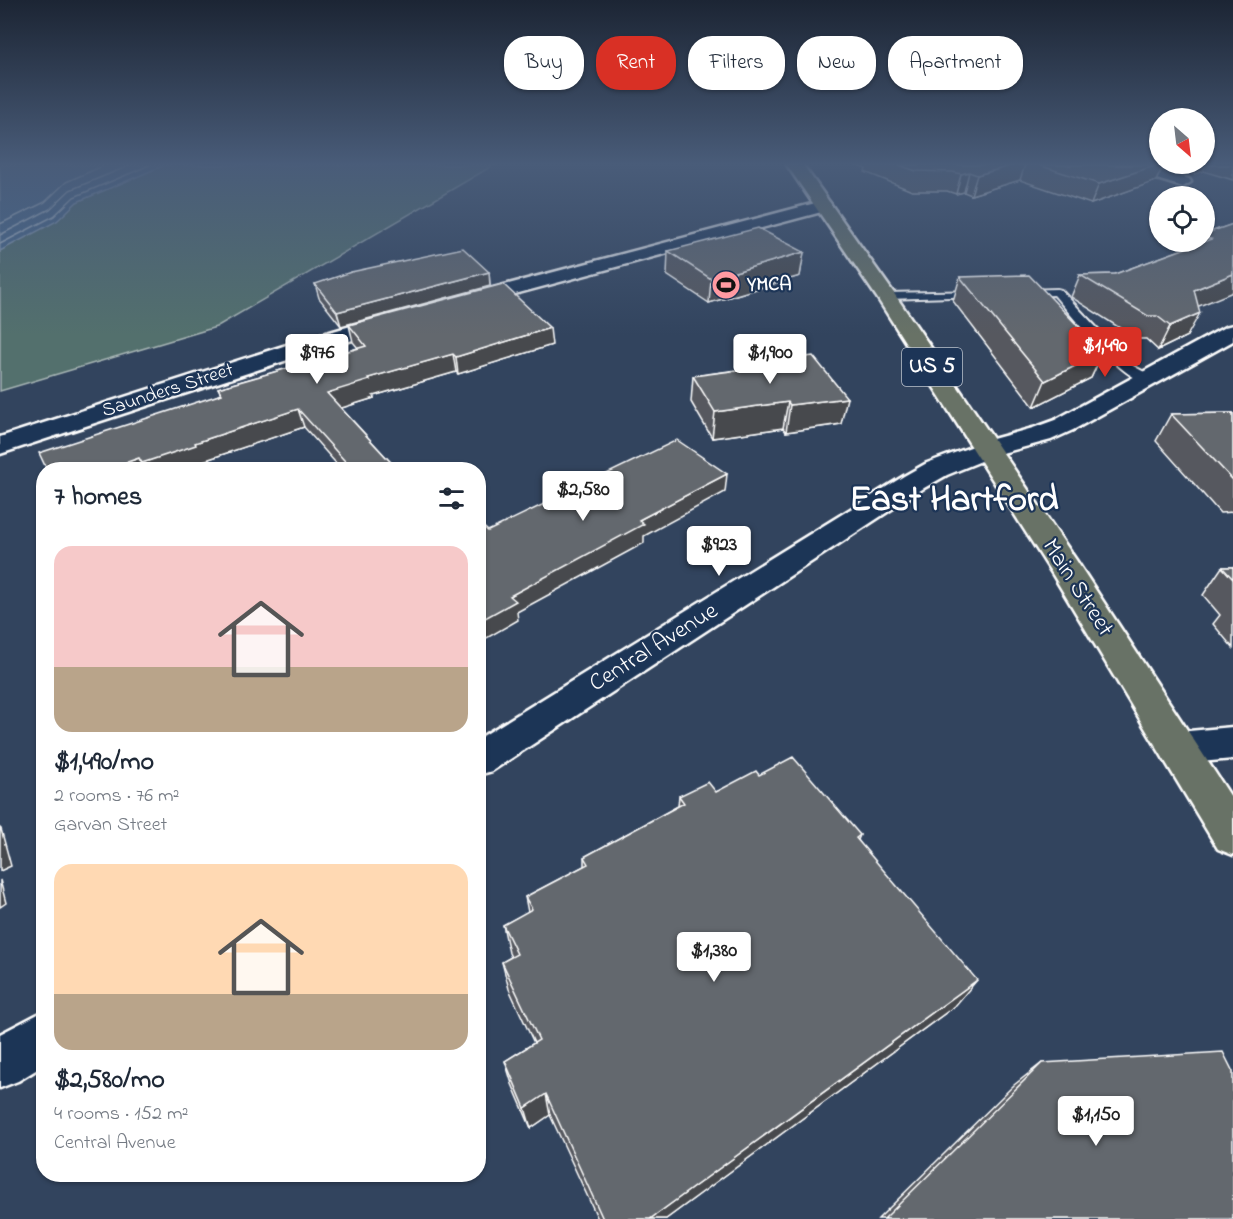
<!DOCTYPE html>
<html lang="en">
<head>
<meta charset="utf-8">
<style>
	body { margin:0; font-family:"Indie Flower",sans-serif; background:#f6f6f7; color:#1f2937; height:100vh; display:flex; flex-direction:column; font-size:22px; white-space:nowrap }
	* { box-sizing:border-box; margin:0 }
	p { font-size:20px; color:#747a83 }
	.icon { flex:none; width:33px; height:33px; fill:none; stroke:currentColor; stroke-width:2; stroke-linecap:round; stroke-linejoin:round }
	.map { position:relative; flex:1; overflow:hidden }
	.details { position:absolute; left:36px; top:462px; width:450px; height:720px; display:flex; flex-direction:column; background:#fff; border-radius:24px; box-shadow:0 2px 4px #0004 }
	.details>* { flex:none }
	.banner { position:absolute; left:504px; top:36px; width:570px; height:54px; display:flex; gap:12px }
	.needle { width:39px; rotate:152deg }
	.buttons { position:absolute; left:1149px; top:108px; display:grid; gap:12px }
	.buttons a { display:grid; place-items:center; width:66px; height:66px; border-radius:50%; background:#fff; box-shadow:0 2px 4px #0004; font-size:30px }
	.price { position:absolute; translate:-50% -51px; padding:0 14px; border-radius:6px; background:#fff; color:#222; font-size:20px; line-height:39px; filter:drop-shadow(0 2px 3px #0008) }
	.price::after { content:''; position:absolute; left:50%; top:36px; width:18px; height:14px; margin-left:-9px; background:inherit; clip-path:polygon(0 0,100% 0,50% 100%) }
	.price.current { background:#d93025; color:#fff }
	ul { padding:0; list-style:none }
	li { display:grid; align-content:center; gap:12px; height:318px; padding:0 18px }
	li span { display:grid; place-items:center; height:186px; border-radius:18px; color:#555 }
	li>.icon { margin-inline-start:auto }
	span .icon { width:108px; height:108px; fill:#fffc; stroke-width:1 }
	li b { font-size:26px }
	h2 { display:flex; justify-content:space-between; align-items:center; height:72px; padding:0 18px; font-size:26px }
	.chip { padding:0 21px; border-radius:24px; background:#fff; box-shadow:0 2px 4px #0004; font-size:21px; line-height:54px }
	.chip.current { background:#d93025; color:#fff }
	.map>svg:first-child { display:block }
	.green { fill:#536f6d; stroke:#a9b7b6; stroke-width:1.5 }
	.water { fill:#46688d; stroke:#90a4bb; stroke-width:1.5 }
	.lines { fill:none; stroke-linecap:round; stroke-linejoin:round }
	.shore { stroke:#b5c3d1; stroke-width:1.5 }
	.lane-casing { stroke:#fff; stroke-width:4 }
	.street-casing { stroke:#fff; stroke-width:5 }
	.secondary-casing { stroke:#fff; stroke-width:5 }
	.highway-casing { stroke:#fff; stroke-width:5 }
	.lane { fill:#1d3557; fill-rule:evenodd }
	.street { fill:#1d3557; fill-rule:evenodd }
	.secondary { fill:#1d3557; fill-rule:evenodd }
	.highway { fill:#687266; fill-rule:evenodd }
	.wall { fill:#56595f; stroke:#fff; stroke-width:1.5 }
	.shaded-wall { fill:#46494d; stroke:#fff; stroke-width:1.5 }
	.building { fill:#64686e; stroke:#fff; stroke-width:1.5 }
	.labels { text-anchor:middle; dominant-baseline:central; stroke-width:4.5; stroke-linejoin:round; paint-order:stroke }
	.far-poi-label { font-size:20px; font-weight:bold; fill:#fff; stroke:#1d3557; text-anchor:start }
	.far-street-label { font-size:20px; fill:#fff; stroke:#1d3557 }
	.shield { fill:#1d3557; stroke:#bbc2cd; stroke-width:1.5 }
	.shield-label { font-size:22px; font-weight:bold; fill:#fff }
	.street-label { font-size:24px; fill:#fff; stroke:#1d3557 }
	.town-label { font-size:36px; font-weight:bold; fill:#fff; stroke:#1d3557 }
</style>
</head>
<body>
<div class="map">
<svg width="1233" height="1219" viewBox="0 0 1233 1219">
	<rect width="100%" height="100%" fill="#32445e"/>
	<filter id="ink" filterUnits="userSpaceOnUse"><feTurbulence type="fractalNoise" baseFrequency=".0167" numOctaves="2"/><feDisplacementMap in="SourceGraphic" scale="12" xChannelSelector="R" yChannelSelector="G"/><feConvolveMatrix kernelMatrix="1 2 1 2 8 2 1 2 1" color-interpolation-filters="sRGB"/></filter>
	<g filter="url(#ink)">
		<path class="green" d="M0 165H494L216 327 0 391Z"/>
		<path class="water" d="M0 165H165L77 202 57 221 0 251Z"/>
		<g class="lines">
			<g class="shore">
				<path d="M0 224 45 202 66 182 105 165"/>
				<path d="M0 235 50 209 70 190 131 165"/>
				<path d="M0 244 54 216 74 197 150 165"/>
			</g>
			<g class="lane-casing">
				<g id="lane">
					<path d="M1057 289 1061 290 1133 366 1152 376 1154 379 1152 382C1127 388 1071 314 1054 295L1022 296 1016 293 1022 290Z"/>
					<path d="M980 291 984 292V296L886 299 880 296 886 293Z"/>
				</g>
			</g>
			<g class="street-casing">
				<g id="street">
					<path d="M1119 165H1142L1189 179 1191 182 1183 187 1121 168Z"/>
					<path d="M823 201 829 202 832 206 829 210 466 307 459 305 455 301 459 297Z"/>
					<path d="M395 313 403 315 406 320 403 325 312 352 0 454V437L296 342Z"/>
					<path d="M1233 325V341L1073 430 1051 440 987 457 978 455 974 449 978 443 1033 428 1055 420 1225 327Z"/>
					<path d="M1233 727V759L1178 764 1164 759 1159 748 1164 737 1178 732Z"/>
				</g>
			</g>
			<g class="secondary-casing">
				<g id="secondary">
					<path d="M987 441 996 443 1000 449 996 455 947 475 924 488 492 771 478 775V739L904 476 927 463Z"/>
					<path d="M44 1011V1065L18 1081 0 1088V1034Z"/>
				</g>
			</g>
			<g class="highway-casing">
				<path id="highway" d="M787 165H803L893 292 1076 560 1233 800V855L1218 849 1053 575 876 296Z"/>
			</g>
			<use href="#lane" class="lane"/>
			<use href="#street" class="street"/>
			<use href="#secondary" class="secondary"/>
			<use href="#highway" class="highway"/>
		</g>
		<g class="wall">
			<path d="M855 165H1233V180L1203 171 1194 174 1184 171 1178 173 1162 169 1156 181 1091 204 1020 180 971 195 964 192 956 194 947 191H912L865 172 866 169Z"/>
			<path d="M1233 224 1198 306 1187 336 1158 350 1146 339H1137L1071 297 1080 275 1115 274 1197 244 1198 242H1204V234Z"/>
			<path d="M668 251 804 252 800 276 709 303 667 275Z"/>
			<path d="M489 272 490 286 341 326 319 298 315 284Z"/>
			<path d="M960 277 1103 352 1091 378 1034 407 953 301Z"/>
			<path d="M349 325 552 345 458 374 456 372 373 396 374 398 341 408 398 470H342L304 427 203 461 204 463 185 470H47L221 394 218 388 358 348 353 342Z"/>
			<path d="M760 363 841 424 786 432 783 428 712 438 691 402 693 376 759 367Z"/>
			<path d="M1233 413V512L1220 513 1156 441 1171 414Z"/>
			<path d="M1222 567H1233V648L1213 624 1220 615 1203 595Z"/>
			<path d="M759 775 860 835 858 840 955 1006 666 1219H598L550 1115 531 1128 512 1084 505 1061 534 1043 509 989 502 962 511 957 509 953 503 925 528 912 525 897 584 866V857L678 806 679 796 716 792Z"/>
			<path d="M1042 1063 1233 1219H878L1014 1085Z"/>
		</g>
		<g class="shaded-wall">
			<path d="M1014 165H1025L1020 180 971 195 977 175Z"/>
			<path d="M1157 165H1163L1156 181 1091 204 1099 184Z"/>
			<path d="M1182 165H1187L1184 171 1178 173Z"/>
			<path d="M1198 165H1206L1203 171 1194 174Z"/>
			<path d="M969 172 964 192 956 194 961 174Z"/>
			<path d="M804 252 800 276 709 303 711 279Z"/>
			<path d="M489 272 490 286 341 326 337 312Z"/>
			<path d="M1233 274V292L1182 313 1194 290Z"/>
			<path d="M1200 313 1187 336 1158 350 1170 326Z"/>
			<path d="M550 328 552 345 458 374 456 357Z"/>
			<path d="M1103 352 1091 378 1034 407 1045 381Z"/>
			<path d="M453 354 456 372 373 396 374 398 332 411 327 393 368 378Z"/>
			<path d="M847 398 841 424 786 432 790 405Z"/>
			<path d="M788 402 783 428 712 438 715 412Z"/>
			<path d="M298 409 304 427 203 461 204 463 185 470H145L142 463 195 443Z"/>
			<path d="M139 458 145 470H105Z"/>
			<path d="M727 474 725 492 644 536V543L517 612 518 620 478 643V622L510 596 639 520Z"/>
			<path d="M0 828 1 829 11 866 0 871Z"/>
			<path d="M0 880 6 903 0 907Z"/>
			<path d="M977 980 955 1006 666 1219H650Z"/>
			<path d="M546 1094 550 1115 531 1128 525 1108Z"/>
		</g>
		<g class="building">
			<path d="M899 165H1014L977 175 969 172 961 174 953 172 916 171Z"/>
			<path d="M1038 165H1157L1099 184Z"/>
			<path d="M1233 224V274L1194 290 1200 313 1170 326 1157 316H1148L1080 275 1115 274 1211 239 1204 237V234Z"/>
			<path d="M758 228 804 252 711 279 668 251Z"/>
			<path d="M463 248 489 272 337 312 315 284 351 272Z"/>
			<path d="M1029 275 1103 352 1045 381 960 277Z"/>
			<path d="M503 284 550 328 456 357 453 354 368 378 370 380 327 393 398 470H353L298 409 195 443 196 445 142 463 139 458 105 470H47L39 453 222 394 218 388 366 346 349 325Z"/>
			<path d="M813 356 847 398 790 405 788 402 715 412 693 376 763 367 760 363Z"/>
			<path d="M1233 413V480L1171 414Z"/>
			<path d="M677 440 727 474 639 520 644 524 510 596 516 601 478 622V522L488 531Z"/>
			<path d="M1222 567H1233V579Z"/>
			<path d="M793 757 860 835 856 838 977 980 650 1219H603L546 1094 525 1108 505 1061 539 1040 502 962 517 954 503 925 532 909 525 897 588 864 584 857 684 803 679 796 708 782 716 792 756 771 759 775Z"/>
			<path d="M1223 1052 1233 1072V1219H884L1042 1063Z"/>
		</g>
	</g>
	<linearGradient id="sky" x2="0" y2="1"><stop stop-color="#1c2534"/><stop offset="0.49" stop-color="#495c79"/><stop offset="1" stop-color="#495c79" stop-opacity="0"/></linearGradient>
	<rect width="1233" height="335" fill="url(#sky)"/>
	<defs>
		<g id="stadium-disc" transform="scale(1.5)"><circle r="9.5" fill="#ff9aa2" stroke="#1d3557"/><path d="M0-5a6.5 5 0 1 0 0 10a6.5 5 0 1 0 0-10ZM-3.5-1.8h7v3.6h-7Z" fill="#111"/></g>
	</defs>
	<g fill-rule="evenodd">
		<use href="#stadium-disc" x="726" y="285"/>
	</g>
	<g class="labels">
		<g class="far-poi-label">
			<text x="747" y="285">YMCA</text>
		</g>
		<g class="far-street-label">
			<text transform="translate(168 391) rotate(-18)">Saunders Street</text>
		</g>
		<rect class="shield" x="902" y="348" width="60" height="38" rx="4.5"/>
		<g class="shield-label">
			<text x="932" y="367">US 5</text>
		</g>
		<g class="street-label">
			<text transform="translate(1077 588) rotate(57)">Main Street</text>
			<text transform="translate(654 648) rotate(-32)">Central Avenue</text>
		</g>
		<g class="town-label">
			<text x="954" y="501">East Hartford</text>
		</g>
	</g>
</svg>
<div class="buttons">
<a><svg class="needle" viewBox="-14 -14 28 28"><path d="M0-13l5 13h-10z" fill="#e53935"/><path d="M0 13l5-13h-10z" fill="#747a83"/></svg></a>
<a><svg class="icon" aria-label="locate" viewBox="0 0 24 24"><circle cx="12" cy="12" r="6"/><path d="M12 2v4M12 18v4M2 12h4M18 12h4"/></svg></a>
</div>
<b class="price current" style="left:1105px;top:378px">$1,490</b>
<b class="price" style="left:317px;top:385px">$976</b>
<b class="price" style="left:770px;top:385px">$1,900</b>
<b class="price" style="left:583px;top:522px">$2,580</b>
<b class="price" style="left:719px;top:577px">$923</b>
<b class="price" style="left:714px;top:983px">$1,380</b>
<b class="price" style="left:1096px;top:1147px">$1,150</b>
<div class="banner">
<a class="chip">Buy</a>
<a class="chip current">Rent</a>
<a class="chip">Filters</a>
<a class="chip">New</a>
<a class="chip">Apartment</a>
</div>
<section class="details">
<h2>7 homes<svg class="icon" aria-label="filters" viewBox="0 0 24 24"><path d="M4 7h16M4 17h16"/><circle cx="9" cy="7" r="2"/><circle cx="15" cy="17" r="2"/></svg></h2>
<ul>
<li><span style="background:linear-gradient(#f6c9c9 65%,#b9a48a 0)"><svg class="icon" aria-label="home" viewBox="0 0 24 24"><path d="M3 11l9-7 9 7M6 9v11h12V9"/></svg></span><div><b>$1,490/mo</b><p>2 rooms · 76 m²</p><p>Garvan Street</p></div></li>
<li><span style="background:linear-gradient(#ffd9b3 70%,#b9a48a 0)"><svg class="icon" aria-label="home" viewBox="0 0 24 24"><path d="M3 11l9-7 9 7M6 9v11h12V9"/></svg></span><div><b>$2,580/mo</b><p>4 rooms · 152 m²</p><p>Central Avenue</p></div></li>
</ul>
</section>
</div>
</body>
</html>
